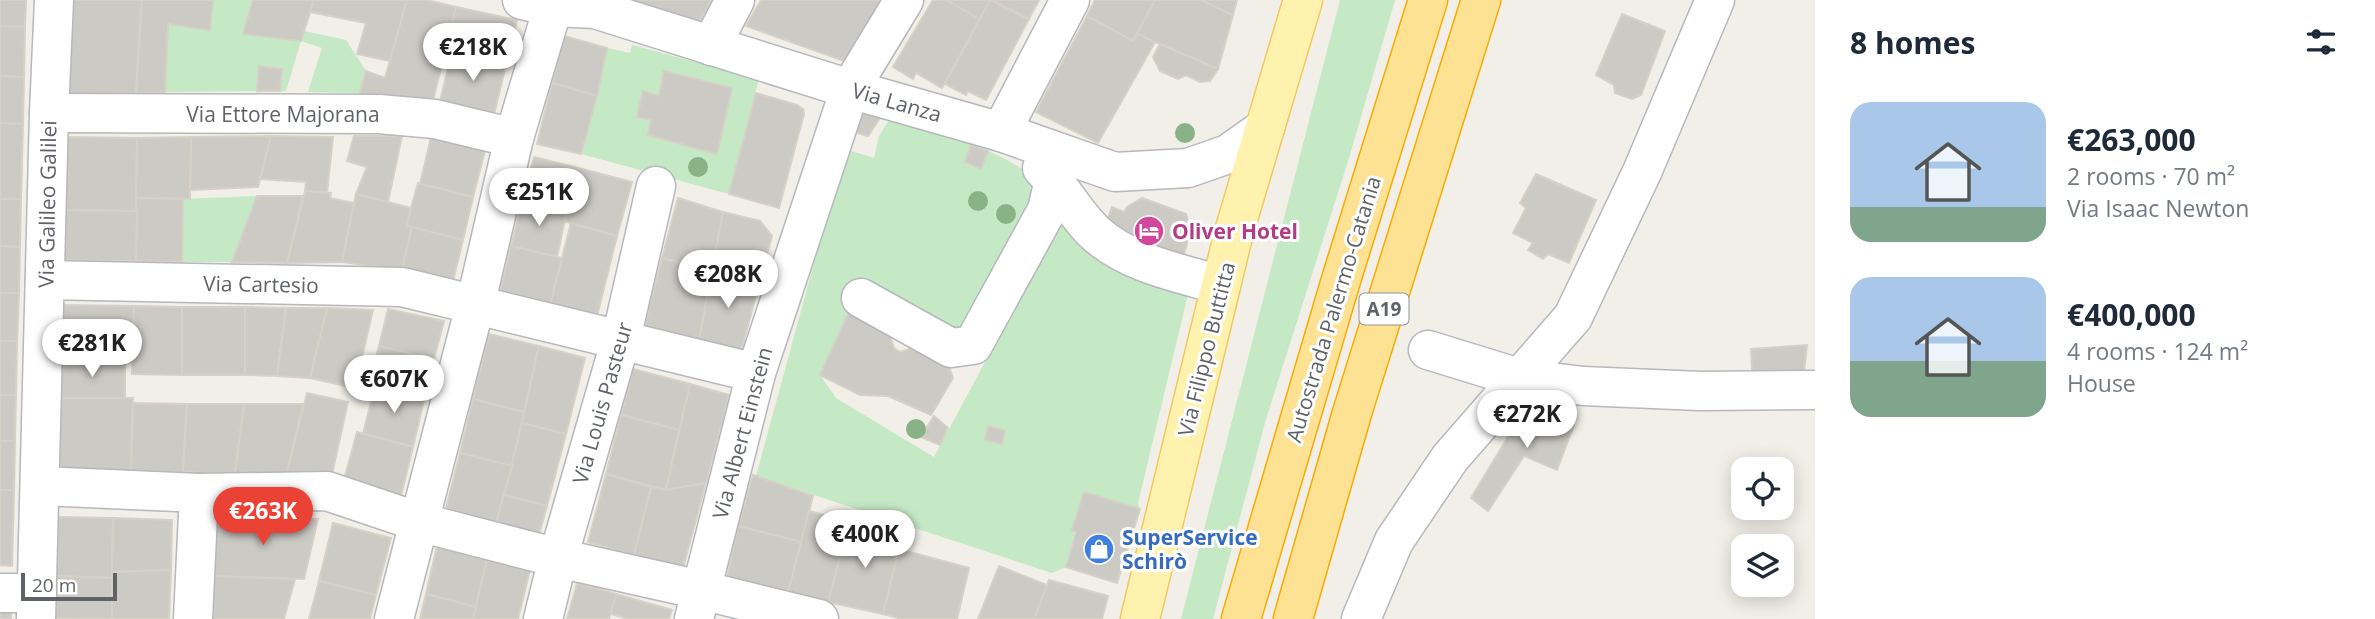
<!DOCTYPE html>
<html lang="en">
<head>
<meta charset="utf-8">
<style>
	body { margin:0; font-family:"Open Sans",sans-serif; background:#f6f6f7; color:#1f2937; height:100vh; display:flex; flex-direction:column; font-size:26px; white-space:nowrap }
	* { box-sizing:border-box; margin:0 }
	p { font-size:23px; color:#747a83 }
	.icon { flex:none; width:38px; height:38px; fill:none; stroke:currentColor; stroke-width:2; stroke-linecap:round; stroke-linejoin:round }
	.map { position:relative; flex:1; overflow:hidden }
	.panel { display:flex; flex-direction:column; background:#fff; width:560px }
	.panel>* { flex:none }
	.tools { position:absolute; left:1731px; top:457px; display:grid; gap:14px }
	.tools a { display:grid; place-items:center; width:63px; height:63px; border-radius:14px; background:#fff; box-shadow:0 4px 18px #0003; font-size:35px }
	.scale { position:absolute; left:21px; bottom:18px; width:96px; box-sizing:border-box; padding-left:7px; border:4px solid #5f6368; border-top:0; font-size:19px; line-height:24px; white-space:nowrap; color:#5f6368; -webkit-text-stroke:5px #fff; paint-order:stroke }
	.price { position:absolute; translate:-50% -60px; padding:0 16px; border-radius:24px; background:#fff; color:#222; font-size:23px; line-height:46px; filter:drop-shadow(0 2px 4px #0008) }
	.price::after { content:''; position:absolute; left:50%; top:42px; width:21px; height:16px; margin-left:-10px; background:inherit; clip-path:polygon(0 0,100% 0,50% 100%) }
	.price.active { background:#ea4335; color:#fff }
	ul { padding:0; list-style:none }
	li { display:flex; align-items:center; gap:21px; height:175px; padding:0 35px }
	li span { display:grid; place-items:center; flex:none; width:196px; height:140px; border-radius:21px; color:#555 }
	li>.icon { margin-inline-start:auto }
	span .icon { width:84px; height:84px; fill:#fffc; stroke-width:1 }
	li b { font-size:30px }
	h2 { display:flex; justify-content:space-between; align-items:center; height:84px; padding:0 35px; font-size:30px }
	main { display:flex; flex:1; min-height:0 }
	.map>svg:first-child { display:block }
	.green { fill:#c5e8c5 }
	.building { fill:#cccac5; stroke:#d6d1c6; stroke-width:2 }
	.lines { fill:none; stroke-linecap:round; stroke-linejoin:round }
	.minor-casing { stroke:#b5b8bc; stroke-width:41 }
	.major-casing { stroke:#f2c960; stroke-width:41 }
	.highway-casing { stroke:#f9ab00; stroke-width:41 }
	.minor { stroke:#fff; stroke-width:38 }
	.major { stroke:#fff2af; stroke-width:38 }
	.highway { stroke:#fde293; stroke-width:38 }
	.tree { fill:#89b387 }
	.labels { text-anchor:middle; dominant-baseline:central; stroke-width:6; stroke-linejoin:round; paint-order:stroke }
	.shield { fill:#fff; stroke:#8f9295; stroke-width:2 }
	.shield-label { font-size:19px; font-weight:bold; fill:#5f6368 }
	.street-label { font-size:21px; fill:#5f6368; stroke:#fff }
	.hotel-label { font-size:21px; font-weight:bold; fill:#b23c85; stroke:#fff; text-anchor:start }
	.shop-label { font-size:21px; font-weight:bold; fill:#366cbe; stroke:#fff; text-anchor:start }
</style>
</head>
<body>
<main>
<div class="map">
<svg width="1815" height="619" viewBox="0 0 1815 619">
	<rect width="100%" height="100%" fill="#f1efe8"/>
	<g class="green">
		<path d="M213 0H253L244 34 301 41 304 31 346 40 366 71 360 93 308 92 322 48 301 41 286 91H280L282 69 259 67 257 91 165 92 168 24 210 30Z"/>
		<path d="M1340 0H1395L1349 158 1266 419 1213 619H1181Z"/>
		<path d="M632 45 759 79 729 194 581 154 607 48 630 53Z"/>
		<path d="M894 113 971 145 965 162 981 169 988 151C1010 160 1027 171 1045 187L968 330H958L866 280 820 375 836 398 934 457 1062 219 1191 282 1138 503 1140 509 1084 493 1066 567 1052 573 756 476 845 149 874 158 879 136Z"/>
		<path d="M257 196 232 262H182L183 199Z"/>
	</g>
	<g class="building">
		<path d="M0 0H26L25 27 0 26Z"/>
		<path d="M68 0H142L136 93 65 96Z"/>
		<path d="M142 0H213L210 30 168 24 165 92 136 93Z"/>
		<path d="M253 0H314L301 41 243 34Z"/>
		<path d="M314 0H407L390 61 357 54 366 23 310 12Z"/>
		<path d="M407 0H427L456 7 430 113 360 93 366 71 385 78Z"/>
		<path d="M614 0H711L695 30Z"/>
		<path d="M761 0H885L847 62 746 26Z"/>
		<path d="M933 0H946L980 19 942 88 916 73 913 79 893 67Z"/>
		<path d="M946 0H990L980 19Z"/>
		<path d="M990 0 1029 19 986 100 968 91 966 95 945 84Z"/>
		<path d="M993 0H1039L1029 19Z"/>
		<path d="M1095 0H1155L1133 41 1087 16Z"/>
		<path d="M1155 0H1201L1233 15 1218 69 1137 34Z"/>
		<path d="M1201 0H1237L1233 15Z"/>
		<path d="M456 7 517 20 508 56 447 43Z"/>
		<path d="M1622 14 1665 31 1641 95 1632 99 1615 93 1614 85 1596 75Z"/>
		<path d="M1087 16 1133 41 1137 34 1155 42 1098 143 1036 112Z"/>
		<path d="M0 26 25 27 24 77 0 76Z"/>
		<path d="M564 36 607 48 597 96 552 83Z"/>
		<path d="M1160 44 1218 69 1210 81 1200 82 1186 75 1178 79 1160 71 1153 57Z"/>
		<path d="M454 45 508 56 492 123 438 109Z"/>
		<path d="M259 66 282 69 280 91H257Z"/>
		<path d="M664 71 732 88 717 154 648 135 651 120 637 117 643 91 659 96Z"/>
		<path d="M0 76 24 77 23 124 0 123Z"/>
		<path d="M552 83 597 96 581 154 537 144Z"/>
		<path d="M756 93 797 105 803 109 804 114 779 208 729 194Z"/>
		<path d="M862 104 884 112 868 136 851 131Z"/>
		<path d="M0 123 23 124 21 199H0Z"/>
		<path d="M433 129 487 143 473 197 420 184Z"/>
		<path d="M271 136 258 187 190 190 191 137Z"/>
		<path d="M271 136 333 137 327 193 305 191 306 182 260 179Z"/>
		<path d="M354 136H402L388 202 356 194 367 167 347 161Z"/>
		<path d="M66 137 137 138V211L65 210Z"/>
		<path d="M191 137 190 199 136 198 137 138Z"/>
		<path d="M971 145 988 151 981 169 965 162Z"/>
		<path d="M534 157 578 168 567 210 523 199Z"/>
		<path d="M578 168 632 182 617 236 564 221Z"/>
		<path d="M1536 174 1596 200 1569 263 1548 254 1543 259 1528 250 1533 243 1513 233 1526 208 1520 203Z"/>
		<path d="M418 183 473 197 463 240 406 226Z"/>
		<path d="M305 191 331 193 330 198 354 203 342 262 287 263Z"/>
		<path d="M356 194 411 208 406 226 412 227 402 270 342 262Z"/>
		<path d="M257 196H303L287 263 232 262Z"/>
		<path d="M136 198 183 199 182 262 136 261Z"/>
		<path d="M678 198 723 212 712 270 662 258Z"/>
		<path d="M1142 198 1186 214 1191 232 1180 265 1104 229 1112 207 1124 212 1127 207Z"/>
		<path d="M0 199H21L20 247 0 246Z"/>
		<path d="M523 199 567 210 557 257 511 246Z"/>
		<path d="M65 210 137 211 136 261 65 260Z"/>
		<path d="M723 212 760 221 772 236 760 280 712 270Z"/>
		<path d="M571 223 617 236 597 316 550 305Z"/>
		<path d="M412 227 463 240 453 281 402 270Z"/>
		<path d="M0 246 20 247 19 293H0Z"/>
		<path d="M511 246 562 258 550 305 500 293Z"/>
		<path d="M662 258 712 270 699 341 644 328Z"/>
		<path d="M712 270 760 280 741 352 699 341Z"/>
		<path d="M0 293H19L17 341H0Z"/>
		<path d="M60 305 134 306 133 362 60 360Z"/>
		<path d="M134 306 182 307V375L132 374Z"/>
		<rect x="182" y="307" width="63" height="68"/>
		<path d="M245 307 286 308 277 376 245 375Z"/>
		<path d="M286 308H327L310 378 277 376Z"/>
		<path d="M327 308 373 310 355 388 310 378Z"/>
		<path d="M388 309 444 321 434 359 379 346Z"/>
		<path d="M849 312 889 333 894 348 900 352 916 347 948 364 953 378 931 415 888 396 860 395 820 375Z"/>
		<path d="M489 334 539 346 524 412 473 399Z"/>
		<path d="M0 341H17L16 395H0Z"/>
		<path d="M1807 345 1804 372H1752L1751 349Z"/>
		<path d="M379 346 434 359 425 396 370 380Z"/>
		<path d="M539 346 585 358 566 434 522 423Z"/>
		<path d="M60 360 125 362V398H60Z"/>
		<path d="M633 369 690 384 679 430 621 415Z"/>
		<path d="M376 382 425 396 413 447 363 434Z"/>
		<path d="M690 384 729 395 706 483 666 490Z"/>
		<path d="M307 393 348 402 331 479 286 476Z"/>
		<path d="M0 395H16L15 441H0Z"/>
		<path d="M1532 397 1548 399 1533 423 1521 415Z"/>
		<path d="M60 398H133L131 471 60 469Z"/>
		<path d="M473 399 524 412 512 466 460 453Z"/>
		<path d="M1549 399 1568 402 1563 418 1574 425 1557 470 1524 456 1488 511 1471 498 1520 417 1534 424Z"/>
		<path d="M133 403 187 404 183 472 131 471Z"/>
		<path d="M187 404H244L235 474 183 472Z"/>
		<path d="M244 404H303L286 476 235 474Z"/>
		<path d="M621 415 679 430 666 490 606 474Z"/>
		<path d="M934 416 948 428 940 445 921 437Z"/>
		<path d="M522 423 566 434 547 506 504 495Z"/>
		<path d="M988 426 1005 431 1002 444 985 440Z"/>
		<path d="M357 432 413 447 401 496 344 480Z"/>
		<path d="M0 441H15L14 490H0Z"/>
		<path d="M460 453 512 466 496 523 446 508Z"/>
		<path d="M606 474 651 487 634 555 588 542Z"/>
		<path d="M753 475 813 496 801 542 738 526Z"/>
		<path d="M706 483 683 568 634 555 651 487 666 490Z"/>
		<path d="M0 490H14L12 566 0 565Z"/>
		<path d="M1084 492 1140 509 1117 583 1066 567 1076 532 1072 530Z"/>
		<path d="M504 495 547 506 539 535 496 523Z"/>
		<path d="M809 511 848 521 849 524 828 602 788 592Z"/>
		<path d="M58 517 113 518 112 578 57 576Z"/>
		<path d="M113 518 172 520 171 570 112 572Z"/>
		<path d="M215 518 318 519 304 579 214 576Z"/>
		<path d="M333 523 391 538 376 595 319 581Z"/>
		<path d="M849 524 881 532V535L901 539 883 614 828 602Z"/>
		<path d="M738 526 801 542 788 592 727 578Z"/>
		<path d="M437 546 487 559 476 607 426 594Z"/>
		<path d="M899 549 969 568 957 619H902L883 614Z"/>
		<path d="M487 559 530 570 518 619H473Z"/>
		<path d="M999 566 1047 585 1034 619H978Z"/>
		<path d="M171 570 169 619H112V572Z"/>
		<path d="M57 576 112 578V619L56 618Z"/>
		<path d="M214 576 295 579 284 619H213Z"/>
		<path d="M1049 580 1108 596 1102 619H1034Z"/>
		<path d="M319 581 376 595 370 619H309Z"/>
		<path d="M577 583 616 594 609 619H567Z"/>
		<path d="M426 594 476 607 473 619H420Z"/>
		<path d="M616 594 672 610 669 619H628L611 614Z"/>
		<rect x="0" y="612" width="11" height="7"/>
	</g>
	<g class="lines">
		<g class="minor-casing">
			<g id="minor">
				<path d="M522 0 553 7 595 9 850 89 1001 132 1115 172 1188 168 1228 154 1265 128"/>
				<path d="M711 46 735 0"/>
				<path d="M49 113 379 114 435 119 514 138"/>
				<path d="M1001 132 1070 0"/>
				<path d="M1042 168C1061 187 1074 212 1093 231 1126 263 1179 273 1221 285"/>
				<path d="M45 280 402 287 756 373"/>
				<path d="M861 298 951 348 973 345 1047 210 1054 180"/>
				<path d="M1428 350 1519 378 1583 386 1700 391 1815 390"/>
				<path d="M41 486 199 493 327 491 419 522 558 558 701 590 819 619"/>
				<path d="M0 593H37"/>
				<path d="M36 619 49 113 54 0"/>
				<path d="M193 619 199 493"/>
				<path d="M394 619 475 306 514 138 553 7"/>
				<path d="M543 619 558 558 621 339 656 186"/>
				<path d="M694 619 756 373 850 89 904 0"/>
				<path d="M1361 619 1394 541 1450 458 1573 317 1642 172 1715 0"/>
			</g>
		</g>
		<g class="major-casing">
			<path id="major" d="M1140 619 1234 232 1303 0"/>
		</g>
		<g class="highway-casing">
			<g id="highway">
				<path d="M1241 619 1341 280 1428 0"/>
				<path d="M1293 619 1352 413 1481 0"/>
			</g>
		</g>
		<use href="#minor" class="minor"/>
		<use href="#major" class="major"/>
		<use href="#highway" class="highway"/>
	</g>
	<g class="tree">
		<circle cx="1185" cy="133" r="10"/>
		<circle cx="698" cy="167" r="10"/>
		<circle cx="978" cy="201" r="10"/>
		<circle cx="1006" cy="214" r="10"/>
		<circle cx="916" cy="429" r="10"/>
	</g>
	<defs>
		<g id="hotel-disc" transform="scale(1.575)"><circle r="9.5" fill="#d1479c" stroke="#fff"/><path d="M-6-4.5h1.5V1H6V5H4.5V3h-9V5H-6ZM-4 0a1.8 1.8 0 1 1 3.6 0ZM.5 0V-2.5h3Q6-2.5 6 0Z" fill="#fff"/></g>
		<g id="shop-disc" transform="scale(1.575)"><circle r="9.5" fill="#3f7fe0" stroke="#fff"/><path d="M-5-2.5h2.3a2.7 3.5 0 0 1 5.4 0H5L5.5 6h-11ZM-1.5-2.5h3a1.5 2.3 0 0 0-3 0Z" fill="#fff"/></g>
	</defs>
	<g fill-rule="evenodd">
		<use href="#hotel-disc" x="1149" y="231"/>
		<use href="#shop-disc" x="1099" y="549"/>
	</g>
	<g class="labels">
		<rect class="shield" x="1359.5" y="293.5" width="49" height="31" rx="5"/>
		<g class="shield-label">
			<text x="1384" y="309">A19</text>
		</g>
		<g class="street-label">
			<text transform="translate(897 102) rotate(16)">Via Lanza</text>
			<text x="283" y="114">Via Ettore Majorana</text>
			<text transform="translate(47 204) rotate(-89)">Via Galileo Galilei</text>
			<text transform="translate(261 284) rotate(1)">Via Cartesio</text>
			<text transform="translate(1333 309) rotate(-73)">Autostrada Palermo-Catania</text>
			<text transform="translate(1206 349) rotate(-76)">Via Filippo Buttitta</text>
			<text transform="translate(602 403) rotate(-74)">Via Louis Pasteur</text>
			<text transform="translate(742 433) rotate(-75)">Via Albert Einstein</text>
		</g>
		<g class="hotel-label">
			<text x="1172" y="231">Oliver Hotel</text>
		</g>
		<g class="shop-label">
			<text x="1122" y="537">SuperService<tspan x="1122" dy="24">Schirò</tspan></text>
		</g>
	</g>
</svg>
<div class="tools">
<a><svg class="icon" aria-label="locate" viewBox="0 0 24 24"><circle cx="12" cy="12" r="6"/><path d="M12 2v4M12 18v4M2 12h4M18 12h4"/></svg></a>
<a><svg class="icon" aria-label="layers" viewBox="0 0 24 24"><path d="M12 4l9 5-9 5-9-5zM3 14l9 5 9-5"/></svg></a>
</div>
<div class="scale">20 m</div>
<b class="price" style="left:473px;top:83px">€218K</b>
<b class="price" style="left:539px;top:228px">€251K</b>
<b class="price" style="left:728px;top:310px">€208K</b>
<b class="price" style="left:92px;top:379px">€281K</b>
<b class="price" style="left:394px;top:415px">€607K</b>
<b class="price" style="left:1527px;top:450px">€272K</b>
<b class="price active" style="left:263px;top:547px">€263K</b>
<b class="price" style="left:865px;top:570px">€400K</b>
</div>
<section class="panel">
<h2>8 homes<svg class="icon" aria-label="filters" viewBox="0 0 24 24"><path d="M4 7h16M4 17h16"/><circle cx="9" cy="7" r="2"/><circle cx="15" cy="17" r="2"/></svg></h2>
<ul>
<li><span style="background:linear-gradient(#a9c7e8 75%,#7fa58c 0)"><svg class="icon" aria-label="home" viewBox="0 0 24 24"><path d="M3 11l9-7 9 7M6 9v11h12V9"/></svg></span><div><b>€263,000</b><p>2 rooms · 70 m²</p><p>Via Isaac Newton</p></div></li>
<li><span style="background:linear-gradient(#a9c7e8 60%,#7fa58c 0)"><svg class="icon" aria-label="home" viewBox="0 0 24 24"><path d="M3 11l9-7 9 7M6 9v11h12V9"/></svg></span><div><b>€400,000</b><p>4 rooms · 124 m²</p><p>House</p></div></li>
</ul>
</section>
</main>
</body>
</html>
